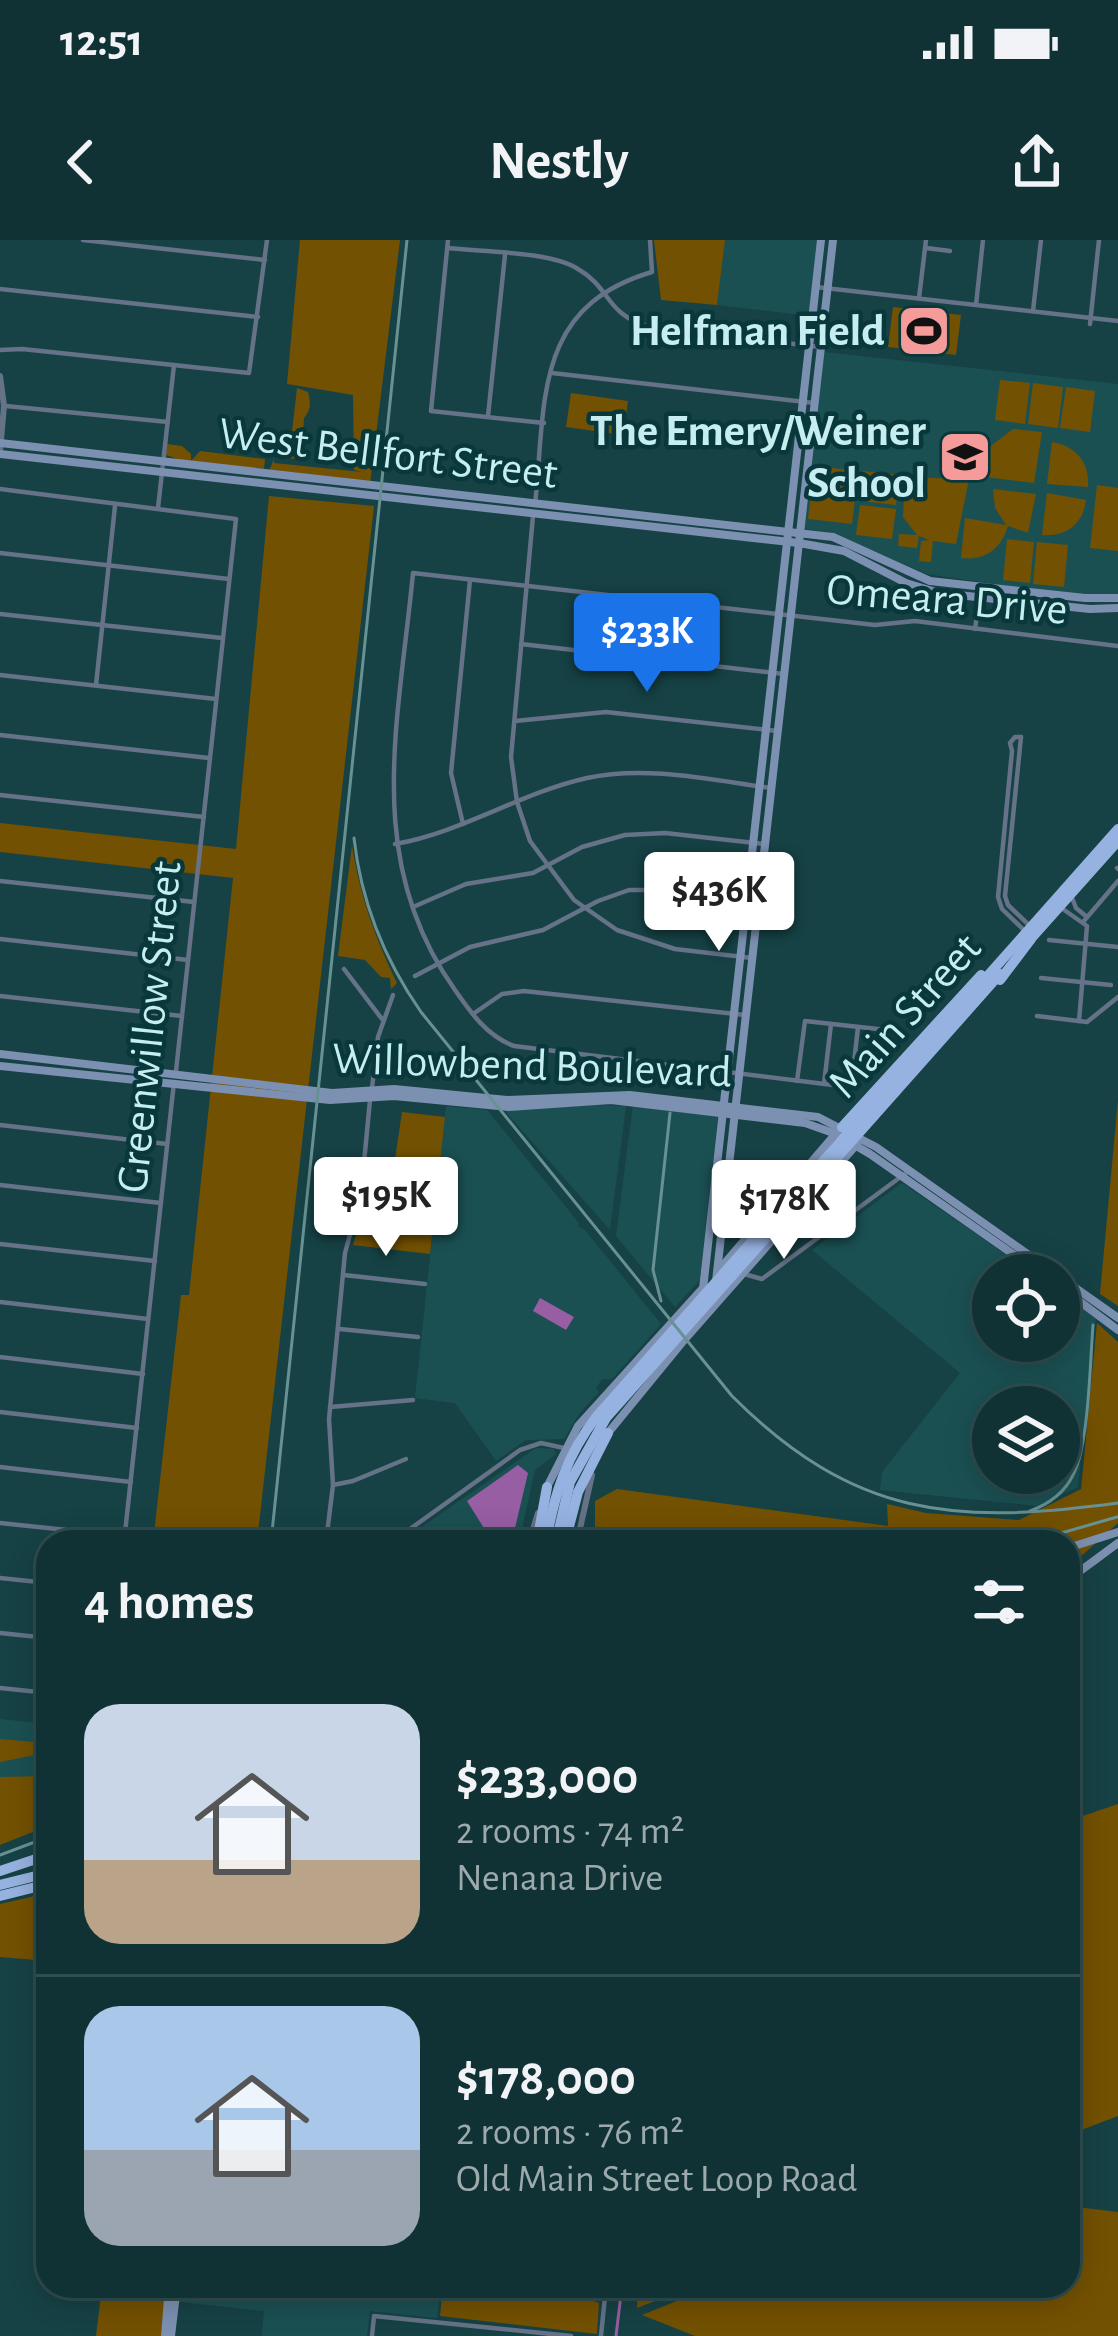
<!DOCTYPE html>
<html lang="en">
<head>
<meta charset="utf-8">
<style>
	body { margin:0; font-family:"Alegreya Sans",sans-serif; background:#1e3e40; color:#f1f3f6; height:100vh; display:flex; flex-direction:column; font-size:45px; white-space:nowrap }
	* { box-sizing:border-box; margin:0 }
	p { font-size:39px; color:#9caaac }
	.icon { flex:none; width:66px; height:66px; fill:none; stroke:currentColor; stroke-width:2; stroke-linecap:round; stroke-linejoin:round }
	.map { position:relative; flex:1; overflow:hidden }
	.panel { position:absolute; left:36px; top:1290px; width:1044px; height:768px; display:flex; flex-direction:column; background:#103234; border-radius:36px; box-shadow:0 6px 30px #0003,0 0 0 3px #304d4f }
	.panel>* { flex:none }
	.fabs { position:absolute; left:972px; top:1014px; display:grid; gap:24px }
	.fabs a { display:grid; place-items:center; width:108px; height:108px; border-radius:50%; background:#103234; box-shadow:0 6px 30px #0003,0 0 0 3px #304d4f; font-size:60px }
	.price { position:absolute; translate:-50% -102px; padding:0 27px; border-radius:12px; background:#fff; color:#222; font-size:39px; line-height:78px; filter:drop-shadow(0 3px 6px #0008) }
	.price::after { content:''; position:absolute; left:50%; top:72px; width:36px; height:27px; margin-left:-18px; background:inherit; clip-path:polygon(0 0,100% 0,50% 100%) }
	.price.on { background:#1a73e8; color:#fff }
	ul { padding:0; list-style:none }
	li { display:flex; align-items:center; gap:36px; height:300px; padding:0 48px }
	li+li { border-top:3px solid #304d4f }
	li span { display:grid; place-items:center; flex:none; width:336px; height:240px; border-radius:36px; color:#555 }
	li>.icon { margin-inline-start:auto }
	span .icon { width:144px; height:144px; fill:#fffc; stroke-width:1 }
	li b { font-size:51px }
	h2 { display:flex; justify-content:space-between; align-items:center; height:144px; padding:0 48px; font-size:51px }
	.status { display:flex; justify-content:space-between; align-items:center; height:84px; padding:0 60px; background:#103234; direction:ltr }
	.status svg { height:33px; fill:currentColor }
	header { display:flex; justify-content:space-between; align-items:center; height:156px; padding:0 48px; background:#103234; font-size:54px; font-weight:600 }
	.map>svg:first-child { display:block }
	.built { fill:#1b5053; fill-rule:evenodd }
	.green { fill:#735102 }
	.water { fill:#975ea3 }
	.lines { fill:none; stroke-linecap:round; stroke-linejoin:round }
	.stream { stroke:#975ea3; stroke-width:3 }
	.minor { stroke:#657287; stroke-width:4.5 }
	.tertiary { stroke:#657287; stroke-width:6 }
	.secondary { stroke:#7c90b1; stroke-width:8 }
	.trunk { stroke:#96b2e0; stroke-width:10 }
	.rail { stroke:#689194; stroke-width:3 }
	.labels { text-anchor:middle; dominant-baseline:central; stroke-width:9; stroke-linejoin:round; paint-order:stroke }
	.poi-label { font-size:45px; font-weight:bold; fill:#c6edef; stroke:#08383b; text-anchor:end }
	.street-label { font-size:45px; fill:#c6edef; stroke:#08383b }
</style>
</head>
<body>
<div class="status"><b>12:51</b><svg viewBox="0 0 49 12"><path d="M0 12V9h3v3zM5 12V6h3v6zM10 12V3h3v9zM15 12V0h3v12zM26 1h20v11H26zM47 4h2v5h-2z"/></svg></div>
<header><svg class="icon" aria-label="back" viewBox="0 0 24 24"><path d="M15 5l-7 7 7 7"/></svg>Nestly<svg class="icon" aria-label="share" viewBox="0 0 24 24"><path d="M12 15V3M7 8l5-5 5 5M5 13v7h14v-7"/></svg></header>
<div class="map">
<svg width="1118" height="2096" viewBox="0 0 1118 2096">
	<rect width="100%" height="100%" fill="#164245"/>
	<g class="built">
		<path d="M725 0H818L810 76 717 65Z"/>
		<path d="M824 112 1118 144V355L1061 354 927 334 829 292 804 289Z"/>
		<path d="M594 865 626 866 610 990 504 870Z"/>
		<path d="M633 865 718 876 700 1040 675 1067 616 996Z"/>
		<path d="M446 866 487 870 579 983 578 986 585 990 661 1084 612 1139H602L596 1148 599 1152 579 1174 564 1199 526 1200 496 1221 455 1163 415 1158Z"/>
		<path d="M902 943 1036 1035H993V1101H1059V1051L1096 1076 1078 1247 1037 1266 880 1250 882 1232 960 1133 812 1010ZM993 1167H1059V1233H993Z"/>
		<path d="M536 1208 554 1209 556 1214 535 1230 519 1302H400Z"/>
		<path d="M0 1479 48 1484V1586L0 1604Z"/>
		<path d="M181 2046H441L437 2078 370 2071 367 2096H262L264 2071 179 2062Z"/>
	</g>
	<g class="green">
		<path d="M300 0H400L370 244 269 231 274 219V223L362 232 354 230 353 155 287 144Z"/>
		<path d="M654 0H725L717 65 661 60Z"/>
		<path d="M893 67 961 75 956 115 888 107Z"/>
		<path d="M1000 140 1030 143 1025 184 995 180Z"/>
		<path d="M1033 143 1063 147 1058 188 1028 184Z"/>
		<path d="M1066 147 1095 151 1090 192 1060 188Z"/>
		<path d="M297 148 308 152C311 162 311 170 304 178L302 212 294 219 289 218Z"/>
		<path d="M571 153 628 161 623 195 566 187Z"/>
		<path d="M1013 189 1042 192 1034 243 985 237 988 208Z"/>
		<path d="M1052 202C1076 206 1090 223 1088 247L1047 244Z"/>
		<path d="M167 204 182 206 191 214V221L200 211 265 219 264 229 183 221 166 215Z"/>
		<path d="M814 226 859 231 856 255 812 250Z"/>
		<path d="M863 231 900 235 896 265 860 261Z"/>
		<path d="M905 237 964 239 968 244 956 304 933 301 931 322 919 321 921 301 929 300 919 296 917 308 898 306 899 294 917 295 903 277Z"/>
		<path d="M1097 245 1118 248V311L1090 308Z"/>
		<path d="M993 249 1036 254 1028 293 1008 286C1001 309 985 321 961 318L965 278 1006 285 995 268Z"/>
		<path d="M1047 253 1086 260C1083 284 1066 297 1042 295Z"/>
		<path d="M811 254 855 259 852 284 808 279Z"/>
		<path d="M269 256 374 266 257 1302H153L181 1055H189L233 638 0 612V583L236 609Z"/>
		<path d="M860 265 896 269 892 299 856 295Z"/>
		<path d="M1007 299 1034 302 1030 343 1003 340Z"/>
		<path d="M1037 302 1068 305 1064 347 1033 344Z"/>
		<path d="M352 605C360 656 375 697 397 743L391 749 390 738 381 737 365 720 338 716Z"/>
		<path d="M1118 860V1066L1100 1054Z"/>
		<path d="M402 872 445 877 430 1014 353 1005 364 971 371 922 394 926Z"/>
		<path d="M1097 1083 1118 1102V1283L1068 1328V1302H595V1261L617 1249 888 1286 887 1264 926 1273 1019 1280 1081 1249Z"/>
		<path d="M48 1491 43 1517 35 1515 0 1522V1499L34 1502Z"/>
		<path d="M48 1536V1586L0 1605V1537Z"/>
		<path d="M1118 1564V1876L1068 1895V1581Z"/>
		<path d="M48 1653V1721L0 1717V1664Z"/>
		<path d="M1068 1966 1118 1972V2096H695L642 2075 714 2046H1068Z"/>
		<path d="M102 2046H166L161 2096H96Z"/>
		<path d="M443 2046H556L599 2063 597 2094 440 2076Z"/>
		<path d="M638 2046H694L637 2068Z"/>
	</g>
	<g class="water">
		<path d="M540 1058 574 1077 566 1090 533 1071Z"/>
		<path d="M518 1225 528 1233 515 1288 492 1301 467 1261Z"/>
	</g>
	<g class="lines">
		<path class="stream" d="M616 2096 622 2046"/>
		<g class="minor">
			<path d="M83 0 265 20"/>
			<path d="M448 0 431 171 544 183"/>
			<path d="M448 8C482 12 550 11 578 29 611 48 605 74 649 87L820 107"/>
			<path d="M926 8 950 11"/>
			<path d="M816 47 1118 81"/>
			<path d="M0 49 258 77"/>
			<path d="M919 58 926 0"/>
			<path d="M976 65 983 0"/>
			<path d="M1033 71 1041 0"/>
			<path d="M1090 84 1099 0"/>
			<path d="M0 110 22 109 249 133 267 0"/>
			<path d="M552 133 814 163"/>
			<path d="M6 166 168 182"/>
			<path d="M488 176 505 15"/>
			<path d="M0 249 236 279 176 831"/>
			<path d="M535 265C546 161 533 67 652 32L650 0"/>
			<path d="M158 268 174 125"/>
			<path d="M533 276 511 517 517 562 530 601 574 660 617 690 675 709 752 718"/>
			<path d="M0 313 229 339"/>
			<path d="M0 374 222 398"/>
			<path d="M975 389 981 347"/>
			<path d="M521 404 784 434"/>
			<path d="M0 435 216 459"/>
			<path d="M96 445 115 266"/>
			<path d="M515 481 606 472 777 491"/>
			<path d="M0 495 209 518"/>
			<path d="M1021 497H1015L1010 503 1012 511 998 657 1002 669 1026 692"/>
			<path d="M1021 497 1005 656 1008 665 1031 687"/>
			<path d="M0 555 204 577"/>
			<path d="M463 584 451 533 470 340"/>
			<path d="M395 604C463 592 520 553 587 538 646 525 712 540 771 548"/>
			<path d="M1117 628 1118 629"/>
			<path d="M0 641 194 662"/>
			<path d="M1071 655 1076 668 1087 677"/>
			<path d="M413 667 466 644 533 633 582 607 625 595 665 593 764 604"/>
			<path d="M1060 667 1087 686 1079 781"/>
			<path d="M1083 682 1118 641"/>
			<path d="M0 699 188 720"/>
			<path d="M1049 700 1118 707"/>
			<path d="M344 729 382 779"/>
			<path d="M415 736 470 707 543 690 598 661 629 650H670L758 661"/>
			<path d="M1041 738 1111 745"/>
			<path d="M0 756 182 776"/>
			<path d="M473 774 502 754 524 751 745 775"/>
			<path d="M1037 776 1087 782 1118 757"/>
			<path d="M855 812 885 815"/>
			<path d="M852 840 858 787"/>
			<path d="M797 841 805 781 887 790"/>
			<path d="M824 844 831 784"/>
			<path d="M849 847 514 806C487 796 471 773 455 750 362 620 399 481 413 333L875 385 915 381 1118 406"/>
			<path d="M372 848 378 797 393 755"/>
			<path d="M0 885 167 904"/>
			<path d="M365 920 393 923"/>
			<path d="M0 945 161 963"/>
			<path d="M0 1004 155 1021"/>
			<path d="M744 1034 762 1039 910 930"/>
			<path d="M344 1035 425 1044"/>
			<path d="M0 1062 148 1079"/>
			<path d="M340 1089 418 1097"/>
			<path d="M0 1117 143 1134"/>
			<path d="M330 1167 413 1160"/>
			<path d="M0 1172 137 1188"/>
			<path d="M0 1227 131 1242"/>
			<path d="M333 1245 353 1241 406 1219"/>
			<path d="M0 1283 124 1296"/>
			<path d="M124 1302 174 842"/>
			<path d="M326 1302 333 1245 329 1179 345 1013 361 954 370 860"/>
			<path d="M392 1302 520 1210 541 1203 564 1208"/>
			<path d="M0 1338 48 1343"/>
			<path d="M0 1393 48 1398"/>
			<path d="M0 1448 48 1453"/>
			<path d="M372 2096 374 2076 571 2096"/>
			<path d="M601 2096 606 2046"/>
		</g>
		<g class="tertiary">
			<path d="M0 136 4 166 0 211"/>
			<path d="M529 1302 538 1273"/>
			<path d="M577 1302 592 1235"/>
		</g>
		<g class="secondary">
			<path d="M0 203 833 297 930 341 1085 358H1118"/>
			<path d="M0 214 799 303 844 311 906 343 939 353 1090 369 1118 368"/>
			<path d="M0 814 332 853 394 849 507 860 630 855 818 877 876 907 1118 1078"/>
			<path d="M0 826 330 860 394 856 509 867 611 860 805 883 836 894 870 914 1043 1035"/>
			<path d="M718 1031 837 892"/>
			<path d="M716 1041 833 0"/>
			<path d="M1059 1046 1118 1090"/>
			<path d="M703 1049 821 0"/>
			<path d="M608 1193 685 1099 857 904"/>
			<path d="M547 1247 578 1186 704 1047"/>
			<path d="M1068 1308 1118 1292"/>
			<path d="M1068 1340 1118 1303"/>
			<path d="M165 2096 169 2046"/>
			<path d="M171 2096 177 2046"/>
		</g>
		<g class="trunk">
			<path d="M1028 702 1118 601"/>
			<path d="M1000 740 1031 699"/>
			<path d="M842 887 981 735"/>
			<path d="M537 1302 547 1247"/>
			<path d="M546 1302C554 1255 567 1214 597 1176L1118 589"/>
			<path d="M556 1302 570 1242 606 1178 1000 734"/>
			<path d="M565 1302 578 1252 608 1193"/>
			<path d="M0 1631 48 1615"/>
			<path d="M0 1645 48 1633"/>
			<path d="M0 1656 48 1644"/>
		</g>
		<g class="rail">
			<path d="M354 598C361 662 384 719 421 772L732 1156C854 1278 955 1285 1118 1263"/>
			<path d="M661 1061 653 1030 670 873"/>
			<path d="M1030 1271C1049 1264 1064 1254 1073 1235 1089 1205 1090 1122 1093 1085"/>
			<path d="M271 1302 407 0"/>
			<path d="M1030 1302 1117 1277"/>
			<path d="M0 1615 48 1597"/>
		</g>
	</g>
	<defs>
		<g id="stadium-square" transform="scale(2.7)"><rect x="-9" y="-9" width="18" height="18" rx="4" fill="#f59b9a" stroke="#08383b"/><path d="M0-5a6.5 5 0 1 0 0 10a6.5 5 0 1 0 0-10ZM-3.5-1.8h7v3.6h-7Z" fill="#111"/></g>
		<g id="school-square" transform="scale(2.7)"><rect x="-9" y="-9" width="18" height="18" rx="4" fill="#f59b9a" stroke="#08383b"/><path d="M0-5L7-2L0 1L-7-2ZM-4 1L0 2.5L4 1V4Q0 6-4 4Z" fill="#111"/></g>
	</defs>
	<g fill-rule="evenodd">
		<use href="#stadium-square" x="924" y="91"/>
		<use href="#school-square" x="965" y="217"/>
	</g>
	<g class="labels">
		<g class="poi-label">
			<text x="885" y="91">Helfman Field</text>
			<text x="926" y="191">The Emery/Weiner<tspan x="926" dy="52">School</tspan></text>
		</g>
		<g class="street-label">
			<text transform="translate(388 214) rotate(7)">West Bellfort Street</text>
			<text transform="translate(947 360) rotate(5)">Omeara Drive</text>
			<text transform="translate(905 776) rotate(-48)">Main Street</text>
			<text transform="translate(150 787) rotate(-84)">Greenwillow Street</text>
			<text transform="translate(532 826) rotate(2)">Willowbend Boulevard</text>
		</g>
	</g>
</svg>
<div class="fabs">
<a><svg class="icon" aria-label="locate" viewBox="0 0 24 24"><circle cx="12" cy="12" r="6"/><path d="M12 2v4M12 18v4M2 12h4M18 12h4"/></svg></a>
<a><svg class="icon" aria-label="layers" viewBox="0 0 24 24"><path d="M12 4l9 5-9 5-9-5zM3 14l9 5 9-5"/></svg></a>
</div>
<b class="price on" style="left:647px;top:455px">$233K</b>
<b class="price" style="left:719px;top:714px">$436K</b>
<b class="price" style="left:386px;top:1019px">$195K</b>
<b class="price" style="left:784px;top:1022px">$178K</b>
<section class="panel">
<h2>4 homes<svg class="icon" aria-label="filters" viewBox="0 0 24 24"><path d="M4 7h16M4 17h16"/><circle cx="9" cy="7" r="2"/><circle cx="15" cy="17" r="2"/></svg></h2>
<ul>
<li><span style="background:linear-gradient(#c9d6e8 65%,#b9a48a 0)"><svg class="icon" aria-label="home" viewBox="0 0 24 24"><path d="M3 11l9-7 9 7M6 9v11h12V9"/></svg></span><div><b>$233,000</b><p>2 rooms · 74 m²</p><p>Nenana Drive</p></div></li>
<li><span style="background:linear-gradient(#a9c7e8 60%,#9aa5b1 0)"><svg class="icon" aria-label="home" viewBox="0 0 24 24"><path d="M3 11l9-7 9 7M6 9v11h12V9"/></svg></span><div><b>$178,000</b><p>2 rooms · 76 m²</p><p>Old Main Street Loop Road</p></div></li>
</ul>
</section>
</div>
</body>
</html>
